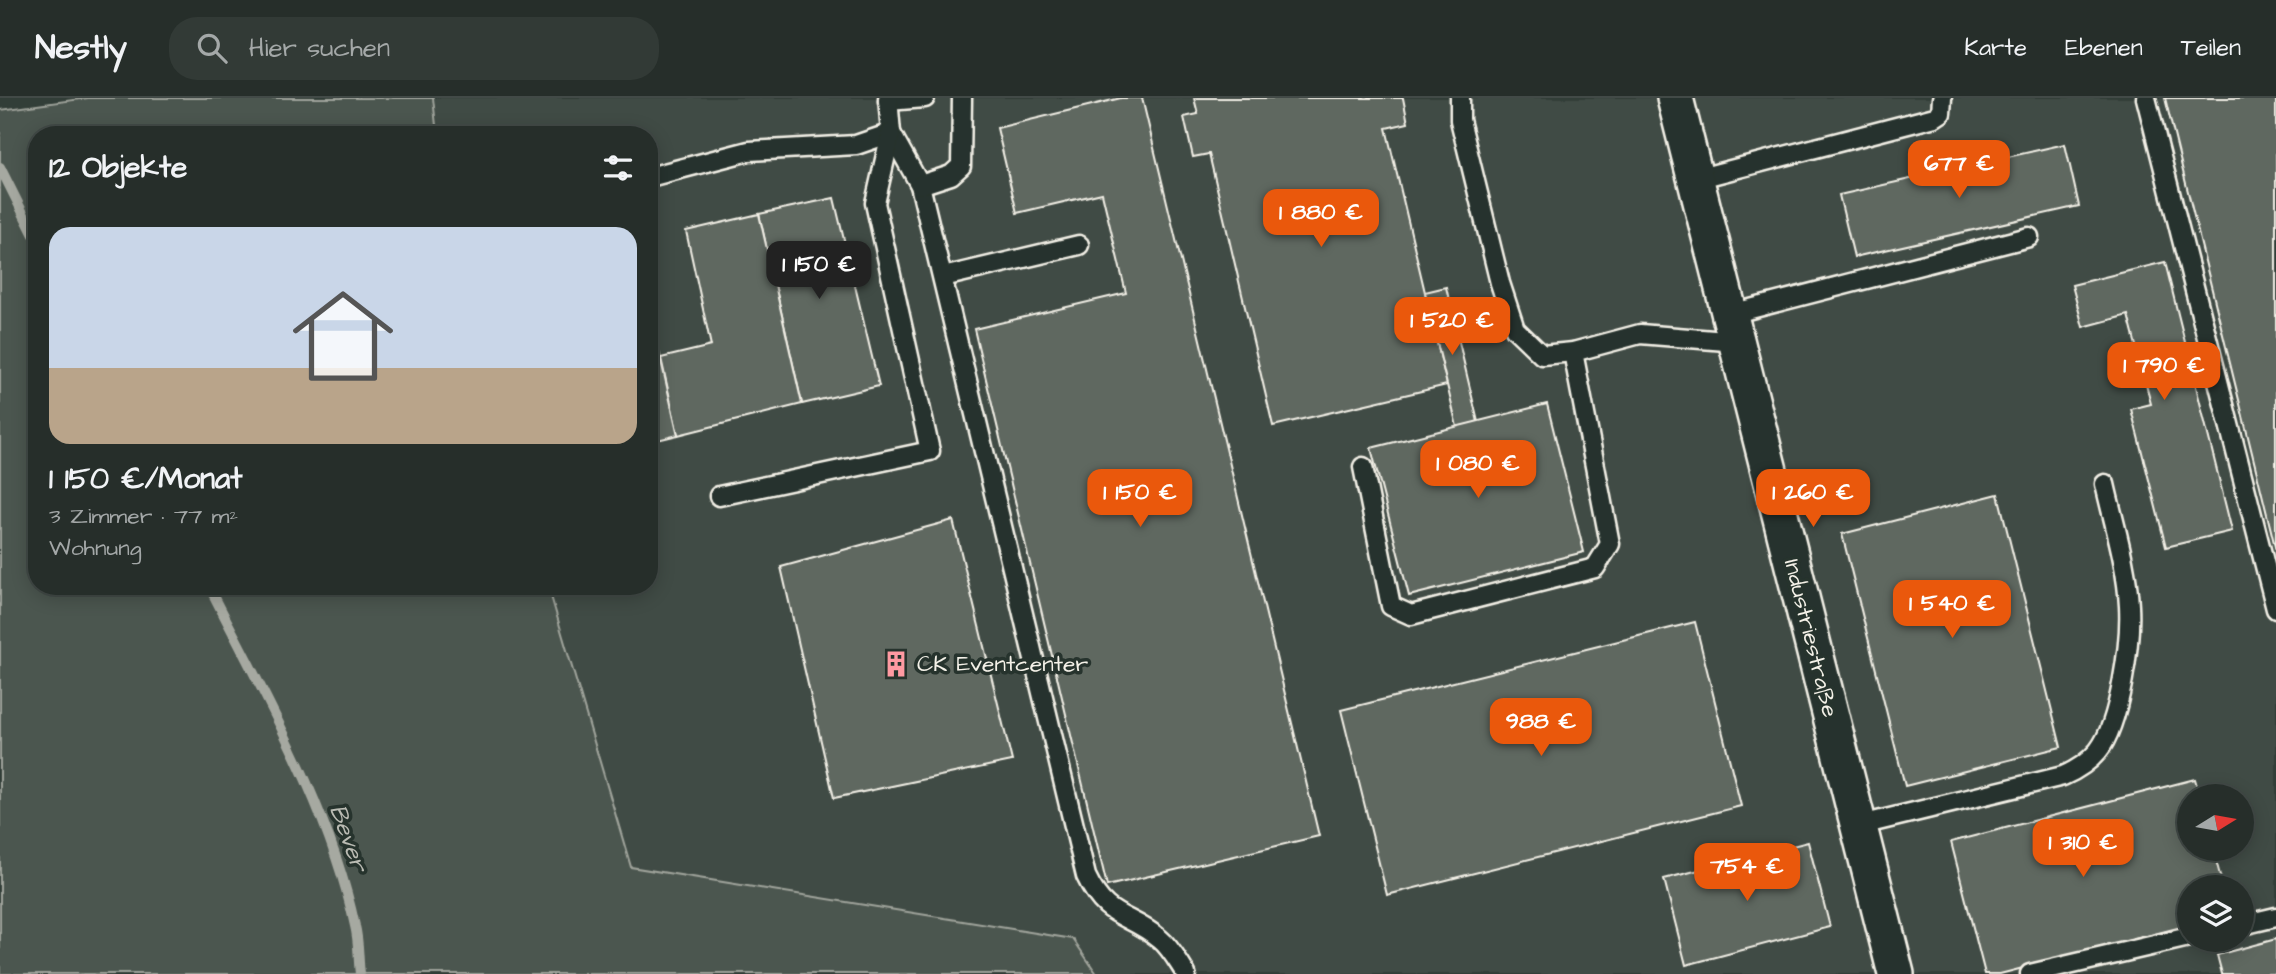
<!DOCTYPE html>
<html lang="de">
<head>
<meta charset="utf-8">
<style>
	body { margin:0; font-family:"Architects Daughter",sans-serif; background:#323a36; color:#f1f3f6; height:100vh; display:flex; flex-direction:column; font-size:26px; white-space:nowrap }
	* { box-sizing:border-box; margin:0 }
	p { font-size:23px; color:#a4a8a8 }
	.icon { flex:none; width:38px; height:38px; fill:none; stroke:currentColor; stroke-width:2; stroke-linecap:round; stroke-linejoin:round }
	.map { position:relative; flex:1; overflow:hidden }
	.drawer { position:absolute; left:28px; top:28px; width:630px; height:469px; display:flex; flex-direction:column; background:#262e2a; border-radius:28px; box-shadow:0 4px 18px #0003,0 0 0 2px #424a47 }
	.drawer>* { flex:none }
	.needle { width:46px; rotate:79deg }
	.controls { position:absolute; left:2177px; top:686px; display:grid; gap:14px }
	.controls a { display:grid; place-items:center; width:77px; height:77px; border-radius:50%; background:#262e2a; box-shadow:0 4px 18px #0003,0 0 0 2px #424a47; font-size:35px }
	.price { position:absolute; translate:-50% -60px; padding:0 16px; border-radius:14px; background:#ea580c; color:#fff; font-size:23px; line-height:46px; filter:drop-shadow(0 2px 4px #0008) }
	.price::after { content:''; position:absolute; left:50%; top:42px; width:21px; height:16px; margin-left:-10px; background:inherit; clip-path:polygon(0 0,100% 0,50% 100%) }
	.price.on { background:#222; color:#fff }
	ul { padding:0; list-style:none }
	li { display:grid; align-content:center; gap:14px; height:371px; padding:0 21px }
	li+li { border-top:2px solid #424a47 }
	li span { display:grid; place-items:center; height:217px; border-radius:21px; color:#555 }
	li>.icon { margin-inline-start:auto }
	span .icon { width:126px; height:126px; fill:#fffc; stroke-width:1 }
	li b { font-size:30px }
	h2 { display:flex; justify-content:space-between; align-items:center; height:84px; padding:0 21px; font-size:30px }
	header { display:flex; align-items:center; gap:42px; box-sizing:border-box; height:98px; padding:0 35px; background:#262e2a; border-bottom:2px solid #424a47 }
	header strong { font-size:33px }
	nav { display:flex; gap:38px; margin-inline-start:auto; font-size:24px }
	.search { width:490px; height:63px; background:#323a36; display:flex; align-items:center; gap:18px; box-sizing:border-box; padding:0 24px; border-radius:28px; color:#a4a8a8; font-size:26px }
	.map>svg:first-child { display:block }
	.built { fill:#404b44; fill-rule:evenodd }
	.green { fill:#4c564f; stroke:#a0a49c; stroke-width:2 }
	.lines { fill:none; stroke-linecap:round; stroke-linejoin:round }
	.stream { stroke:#a6a9a1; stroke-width:10 }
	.building { fill:#5f6861; stroke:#f4f1e8; stroke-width:2 }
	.lane-casing { stroke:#f4f1e8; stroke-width:23 }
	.street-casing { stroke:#f4f1e8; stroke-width:40 }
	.lane { stroke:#26332d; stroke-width:18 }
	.street { stroke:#26332d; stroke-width:35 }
	.labels { text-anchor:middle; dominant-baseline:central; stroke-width:7; stroke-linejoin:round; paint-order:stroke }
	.street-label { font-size:23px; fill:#f4f1e8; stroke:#26332d }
	.poi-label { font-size:23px; fill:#f4f1e8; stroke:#26332d; text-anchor:start }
	.water-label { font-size:24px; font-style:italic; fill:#babbb3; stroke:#26332d }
</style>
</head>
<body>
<header>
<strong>Nestly</strong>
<div class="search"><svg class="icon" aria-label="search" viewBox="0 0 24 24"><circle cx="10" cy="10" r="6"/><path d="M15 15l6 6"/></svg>Hier suchen</div>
<nav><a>Karte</a><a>Ebenen</a><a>Teilen</a></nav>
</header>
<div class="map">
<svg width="2276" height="876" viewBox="0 0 2276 876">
	<rect width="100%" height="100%" fill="#323e38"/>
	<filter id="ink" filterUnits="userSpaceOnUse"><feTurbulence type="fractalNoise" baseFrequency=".0143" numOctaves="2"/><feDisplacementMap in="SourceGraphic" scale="14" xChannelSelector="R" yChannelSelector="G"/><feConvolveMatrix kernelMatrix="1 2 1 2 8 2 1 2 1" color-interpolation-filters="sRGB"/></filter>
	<g filter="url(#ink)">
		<path class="built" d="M433 0H2276V876H1097L1073 841 631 769 548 488H649V37H437ZM2189 698H2242V751H2189ZM2189 789H2242V842H2189Z"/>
		<path class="green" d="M88 0H433L437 37H37V488H548L631 769 1073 841 1097 876H0V12Z"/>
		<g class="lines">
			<g class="stream">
				<path d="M0 69 37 143"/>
				<path d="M209 488C263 595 330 710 355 828 359 843 358 860 360 876"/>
			</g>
		</g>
		<g class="building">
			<path d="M1121 0H1142L1319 738 1107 788 974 231 1126 195 1102 95 1017 115 997 30Z"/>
			<path d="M1194 0H1403L1408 25 1386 30 1447 287 1273 328 1209 56 1193 59 1184 19 1198 16Z"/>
			<path d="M2165 0H2276V453Z"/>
			<path d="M2065 46 2079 108 1854 159 1839 97Z"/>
			<path d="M834 100 879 288 802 306 759 116Z"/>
			<path d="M759 116 802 306 678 337 661 260 711 248 686 133Z"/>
			<path d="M2165 164 2232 433 2166 449 2131 311 2151 306 2128 217 2083 229 2072 187Z"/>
			<path d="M1446 189 1478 324 1457 329 1425 194Z"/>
			<path d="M649 210 678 337 649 344Z"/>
			<path d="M1547 306 1584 454 1409 498 1371 350Z"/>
			<path d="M1998 396 2061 649 1905 688 1842 436Z"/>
			<path d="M953 422 1012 663 834 700 781 469Z"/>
			<path d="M1695 524 1741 708 1387 797 1341 612Z"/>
			<path d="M2195 681 2200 698H2189V751H2213L2223 789H2189V827L2000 876H1985L1951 744Z"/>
			<path d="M1808 744 1830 829 1686 867 1664 781Z"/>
			<path d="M2276 841V876H2222L2217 857Z"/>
		</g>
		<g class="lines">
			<g class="lane-casing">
				<g id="lane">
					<path d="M1460 0V22L1500 185 1515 231 1542 257 1573 254 1640 236 1738 244"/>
					<path d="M2146 0 2276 511"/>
					<path d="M888 3 925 0"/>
					<path d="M891 35 920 87 1086 778C1107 823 1128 814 1160 841 1171 850 1178 864 1186 876"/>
					<path d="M649 79 749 53 856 47 891 35 888 0"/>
					<path d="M1696 81 1935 19 1941 15 1942 0"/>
					<path d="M920 87 951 77 961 68 962 0"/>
					<path d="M943 179 1079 147"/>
					<path d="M1731 216 2029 139"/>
					<path d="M1363 369 1391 508 1411 517 1595 470 1610 446 1573 254"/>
					<path d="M719 398 930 353 875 105 891 35"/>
					<path d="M1857 728 2063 678C2077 672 2088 665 2098 653 2120 626 2131 543 2129 508 2127 467 2114 426 2105 386"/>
					<path d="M2242 827 2276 819"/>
					<path d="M2030 876 2189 839"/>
				</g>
			</g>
			<g class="street-casing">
				<path id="street" d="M1675 0 1896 876"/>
			</g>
			<use href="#lane" class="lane"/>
			<use href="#street" class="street"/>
		</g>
	</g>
	<defs>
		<g id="building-bare" transform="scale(2.1)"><path d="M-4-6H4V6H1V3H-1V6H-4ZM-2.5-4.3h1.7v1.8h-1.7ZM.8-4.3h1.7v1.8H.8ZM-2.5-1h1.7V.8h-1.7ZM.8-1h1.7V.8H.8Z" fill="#ff9aa2" stroke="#26332d" stroke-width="2.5" paint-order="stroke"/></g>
	</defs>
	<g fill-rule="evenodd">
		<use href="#building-bare" x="896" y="566"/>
	</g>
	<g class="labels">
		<g class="street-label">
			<text transform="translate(1811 540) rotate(76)">Industriestraße</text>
		</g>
		<g class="poi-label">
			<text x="917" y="566">CK Eventcenter</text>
		</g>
		<g class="water-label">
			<text transform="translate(348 740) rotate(70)">Bever</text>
		</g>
	</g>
</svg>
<div class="controls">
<a><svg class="needle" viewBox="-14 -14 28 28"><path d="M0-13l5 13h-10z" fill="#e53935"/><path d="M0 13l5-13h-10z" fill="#a4a8a8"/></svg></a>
<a><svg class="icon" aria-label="layers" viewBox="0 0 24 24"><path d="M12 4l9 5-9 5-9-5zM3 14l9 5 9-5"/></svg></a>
</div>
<b class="price" style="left:1959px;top:102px">677 €</b>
<b class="price" style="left:1321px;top:151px">1 880 €</b>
<b class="price on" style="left:819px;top:203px">1 150 €</b>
<b class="price" style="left:1452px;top:259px">1 520 €</b>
<b class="price" style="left:2164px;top:304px">1 790 €</b>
<b class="price" style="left:1478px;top:402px">1 080 €</b>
<b class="price" style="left:1140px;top:431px">1 150 €</b>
<b class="price" style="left:1813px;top:431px">1 260 €</b>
<b class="price" style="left:1952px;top:542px">1 540 €</b>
<b class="price" style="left:1541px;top:660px">988 €</b>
<b class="price" style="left:2083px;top:781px">1 310 €</b>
<b class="price" style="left:1747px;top:805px">754 €</b>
<section class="drawer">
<h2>12 Objekte<svg class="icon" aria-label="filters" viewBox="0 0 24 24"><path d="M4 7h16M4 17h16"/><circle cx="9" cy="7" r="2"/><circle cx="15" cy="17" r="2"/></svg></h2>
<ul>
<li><span style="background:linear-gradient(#c9d6e8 65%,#b9a48a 0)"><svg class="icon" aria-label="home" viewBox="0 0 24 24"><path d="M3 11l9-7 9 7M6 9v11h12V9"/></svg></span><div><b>1 150 €/Monat</b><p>3 Zimmer · 77 m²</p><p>Wohnung</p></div></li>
</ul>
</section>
</div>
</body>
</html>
